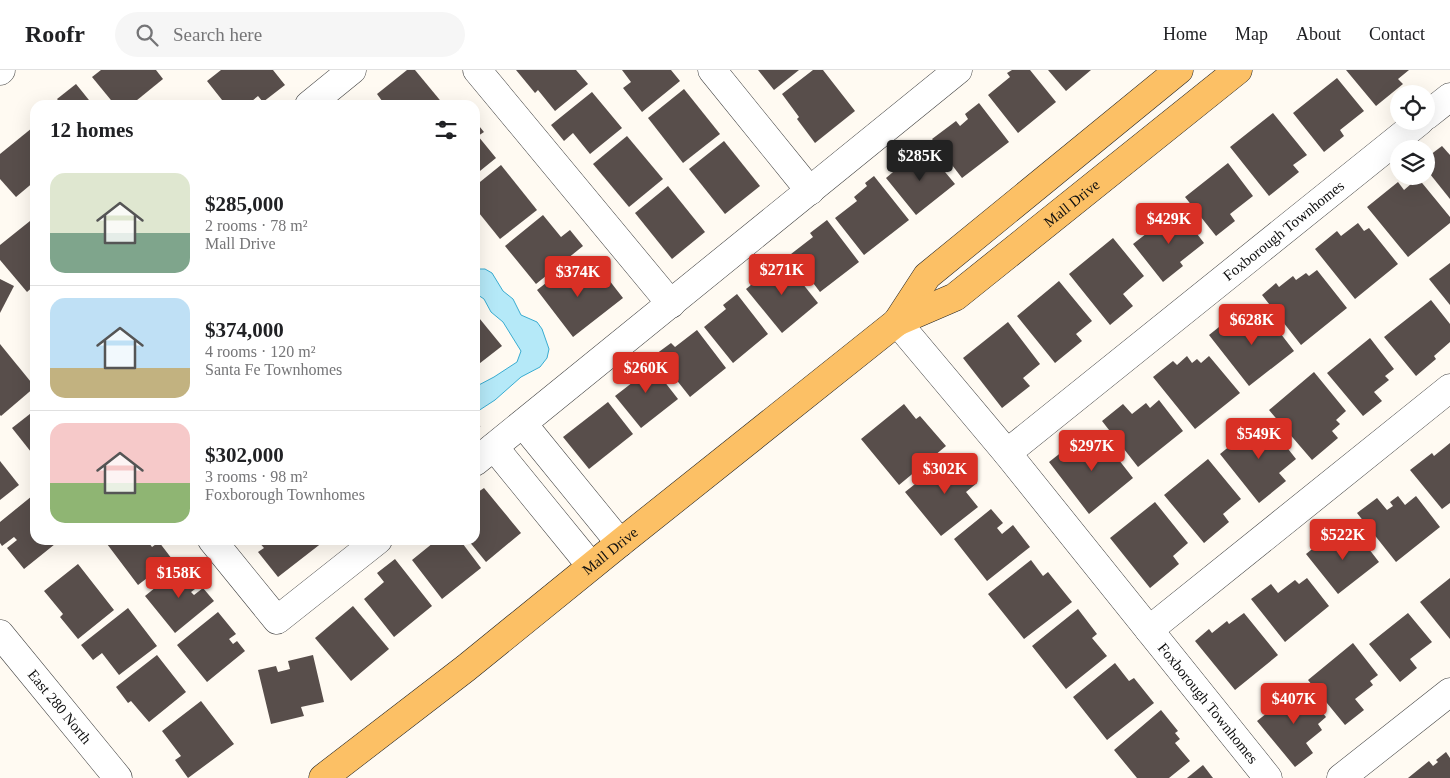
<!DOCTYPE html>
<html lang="en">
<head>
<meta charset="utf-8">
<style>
	body { margin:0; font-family:"Times New Roman",serif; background:#f6f6f6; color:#202124; height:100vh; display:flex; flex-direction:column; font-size:19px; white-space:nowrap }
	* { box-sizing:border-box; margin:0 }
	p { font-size:16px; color:#757577 }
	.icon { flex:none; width:28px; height:28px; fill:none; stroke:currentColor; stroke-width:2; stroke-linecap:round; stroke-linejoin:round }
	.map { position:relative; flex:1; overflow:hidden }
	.panel { position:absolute; left:30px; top:30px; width:450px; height:445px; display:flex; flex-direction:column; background:#fff; border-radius:15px; box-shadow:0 5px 20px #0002 }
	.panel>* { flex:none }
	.tools { position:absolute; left:1390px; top:15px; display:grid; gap:10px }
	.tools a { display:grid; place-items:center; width:45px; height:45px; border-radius:50%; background:#fff; box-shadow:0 5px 20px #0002; font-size:25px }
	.price { position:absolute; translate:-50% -42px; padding:0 11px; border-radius:5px; background:#d93025; color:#fff; font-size:16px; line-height:32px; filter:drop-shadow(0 1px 2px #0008) }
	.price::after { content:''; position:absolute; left:50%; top:30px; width:15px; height:11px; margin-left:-8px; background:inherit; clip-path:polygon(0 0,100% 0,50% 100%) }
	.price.active { background:#222; color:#fff }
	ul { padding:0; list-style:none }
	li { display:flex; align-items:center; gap:15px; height:125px; padding:0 20px }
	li+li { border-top:1px solid #e0e0e0 }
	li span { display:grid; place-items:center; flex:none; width:140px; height:100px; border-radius:15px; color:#555 }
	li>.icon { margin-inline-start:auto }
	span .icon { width:60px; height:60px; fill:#fffc; stroke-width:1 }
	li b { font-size:21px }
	h2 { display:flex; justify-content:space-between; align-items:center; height:60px; padding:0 20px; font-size:21px }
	header { display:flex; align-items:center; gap:30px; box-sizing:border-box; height:70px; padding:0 25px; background:#fff; border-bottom:1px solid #e0e0e0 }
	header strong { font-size:24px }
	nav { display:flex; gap:28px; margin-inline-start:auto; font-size:18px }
	.search { width:350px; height:45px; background:#f6f6f6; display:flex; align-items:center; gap:12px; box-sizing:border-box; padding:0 18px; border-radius:28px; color:#757577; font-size:19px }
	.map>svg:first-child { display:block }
	.water { fill:#b5e9f8; stroke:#39acd1 }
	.building { fill:#584e4b }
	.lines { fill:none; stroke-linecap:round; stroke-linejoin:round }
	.minor-casing { stroke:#424242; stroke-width:29 }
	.major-casing { stroke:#202020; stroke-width:29 }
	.path { stroke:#313131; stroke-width:3; stroke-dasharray:5 2.5; stroke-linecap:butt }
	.minor { stroke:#fff; stroke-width:28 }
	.major { stroke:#fcc065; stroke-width:28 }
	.labels { text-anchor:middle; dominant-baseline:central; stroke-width:5; stroke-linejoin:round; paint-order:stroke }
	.street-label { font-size:15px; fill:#0f0f0f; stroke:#fff }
</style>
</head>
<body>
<header>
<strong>Roofr</strong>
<div class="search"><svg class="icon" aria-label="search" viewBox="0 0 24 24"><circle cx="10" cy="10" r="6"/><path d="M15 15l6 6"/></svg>Search here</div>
<nav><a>Home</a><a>Map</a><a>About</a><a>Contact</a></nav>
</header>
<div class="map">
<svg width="1450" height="708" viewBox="0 0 1450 708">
	<rect width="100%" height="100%" fill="#fffaf2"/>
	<path class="water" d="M476 199H485L492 203 503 221 513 229 521 245 537 252 542 259 549 279 547 288 540 297 521 307 495 330 475 343V317L494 307 517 292 521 281 503 252 491 242 484 229 475 223V200Z"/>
	<g class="building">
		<path d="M101 0H156L163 9 131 35H115L92 7Z"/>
		<path d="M221 0H273L285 15 263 32 258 26 247 35H226L207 11Z"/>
		<path d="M407 0H415L444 35H385L377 24Z"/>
		<path d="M516 0H576L588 14 555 41 538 20 535 23Z"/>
		<path d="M622 0H671L680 11 642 42 623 18 631 12Z"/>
		<path d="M758 0H799L774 20Z"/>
		<path d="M813 0H823L855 41 815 73 797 49 799 47 782 24Z"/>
		<path d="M1012 0H1030L1056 32 1018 63 988 25 1010 7 1007 3Z"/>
		<path d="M1048 0H1091L1066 21Z"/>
		<path d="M1346 0H1409L1398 9 1403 14 1376 36Z"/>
		<path d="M1337 8 1364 41 1340 60 1344 66 1324 82 1293 43Z"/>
		<path d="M76 14 93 35H62L57 29Z"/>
		<path d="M684 19 720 64 683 93 648 48Z"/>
		<path d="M592 22 622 58 590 84 573 63 564 71 551 55Z"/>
		<path d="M979 33 1009 72 962 108 932 69 956 51 960 56 968 49 965 44Z"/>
		<path d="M1273 43 1307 85 1293 95 1299 102 1269 126 1230 77Z"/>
		<path d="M475 51 484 62 478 66 496 88 475 105Z"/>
		<path d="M32 58 35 62V111L16 127 0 109V84Z"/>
		<path d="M627 66 663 109 629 137 593 94Z"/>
		<path d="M724 71 760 116 725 144 689 99Z"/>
		<path d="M1442 76 1450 85V129L1426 99V88Z"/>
		<path d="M926 79 955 114 916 145 886 108 906 91 908 94Z"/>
		<path d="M1228 93 1253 126 1230 144 1235 151 1216 166 1185 127Z"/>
		<path d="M501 95 537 140 500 169 475 138V116Z"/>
		<path d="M874 106 909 150 864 185 835 148 857 131 854 127 867 116 865 113Z"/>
		<path d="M1418 108 1450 147V153L1408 187 1367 137 1398 112 1404 120Z"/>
		<path d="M668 116 705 162 672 189 635 143Z"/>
		<path d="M1178 139 1204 173 1180 192 1183 196 1163 212 1133 174Z"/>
		<path d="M543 145 561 167 570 160 583 176 536 214 505 176Z"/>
		<path d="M827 150 859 192 820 222 791 184 813 167 810 163Z"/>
		<path d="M30 151 35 157V215L27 222 0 190V175Z"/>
		<path d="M1358 153 1364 161 1369 158 1398 194 1355 229 1315 179 1337 161 1341 166Z"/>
		<path d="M1113 168 1144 206 1123 224 1133 236 1110 255 1069 204Z"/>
		<path d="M783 189 818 233 782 263 746 219Z"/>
		<path d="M574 191 592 214 599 208 604 214 609 210 623 228 573 267 537 220Z"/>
		<path d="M1450 193V235L1429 209Z"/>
		<path d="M1317 200 1347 238 1301 275 1262 225 1276 213 1279 217 1293 206 1296 210 1306 203 1309 206Z"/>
		<path d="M0 209 14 216 0 243Z"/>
		<path d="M1059 211 1092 251 1076 264 1082 271 1055 293 1017 246Z"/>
		<path d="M737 224 768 264 733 293 704 257 726 239 723 235Z"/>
		<path d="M1431 230 1450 254V272L1434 286 1436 289 1416 306 1384 267Z"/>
		<path d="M1264 242 1294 281 1249 316 1209 265 1224 253 1227 257 1239 248 1242 252 1251 245 1254 250Z"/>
		<path d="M475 243 502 276 475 297Z"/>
		<path d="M1008 252 1040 294 1023 308 1030 316 1002 338 963 288Z"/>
		<path d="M697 260 726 298 690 327 656 284 671 273 675 277Z"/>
		<path d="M1370 268 1394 299 1385 306 1389 310 1374 322 1382 331 1363 346 1327 303Z"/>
		<path d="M0 274 35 317 1 346 0 345Z"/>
		<path d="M1187 286 1192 293 1197 289 1201 293 1209 286 1240 323 1195 359 1153 307 1173 291 1177 295Z"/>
		<path d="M646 288 678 329 641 358 615 326 637 309 630 300Z"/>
		<path d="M1314 302 1346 341 1336 350 1340 354 1332 361 1338 368 1312 390 1269 340Z"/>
		<path d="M1159 330 1183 361 1138 397 1102 351 1123 334 1132 344 1146 333 1150 338Z"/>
		<path d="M608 332 633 364 589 399 563 367Z"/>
		<path d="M904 334 916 349 920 346 946 376 899 415 861 369Z"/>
		<path d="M35 340V387L12 358Z"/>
		<path d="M1264 348 1296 389 1279 403 1286 411 1259 433 1220 384Z"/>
		<path d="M1097 362 1133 408 1089 444 1049 392 1063 381 1067 386Z"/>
		<path d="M1450 373V433L1442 439 1410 400 1432 383 1434 386Z"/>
		<path d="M954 383 977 413 966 422 978 437 941 466 905 422Z"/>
		<path d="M1208 389 1241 429 1223 444 1229 452 1204 473 1164 425Z"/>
		<path d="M0 391 19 415 0 430Z"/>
		<path d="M484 418 521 463 486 492 468 470H475V424Z"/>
		<path d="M32 426 35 430V470H60L24 499 7 478 17 470 14 467 2 476 0 473V452Z"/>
		<path d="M1398 426 1405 435 1416 426 1440 457 1396 492 1357 443 1377 428 1387 440 1393 436 1390 432Z"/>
		<path d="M1155 432 1188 473 1173 486 1179 494 1150 518 1110 468Z"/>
		<path d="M991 439 1003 453 997 458 1002 464 1013 455 1030 477 987 511 954 469Z"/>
		<path d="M1355 461 1379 492 1338 524 1306 484 1326 468 1333 478Z"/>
		<path d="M104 470H153L149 473 152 477 159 472 172 489 138 515Z"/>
		<path d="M257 470H321L323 472 278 507 258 482 264 478Z"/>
		<path d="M431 470H460L481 498 442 529 412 490 433 473Z"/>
		<path d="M395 489 432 536 394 567 364 529 384 512 377 503Z"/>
		<path d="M1031 490 1043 506 1048 502 1072 532 1024 569 988 524Z"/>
		<path d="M78 494 114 540 78 569 60 547 63 544 44 521Z"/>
		<path d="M183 495 199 516 191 522 194 525 203 518 214 531 175 563 145 526Z"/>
		<path d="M1307 508 1329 536 1285 572 1251 529 1271 514 1278 523 1295 510 1299 514Z"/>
		<path d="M1450 508V569L1420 532Z"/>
		<path d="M353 536 389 579 351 611 315 568Z"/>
		<path d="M128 538 157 576 119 605 102 583 93 590 81 575Z"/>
		<path d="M1078 539 1097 564 1092 568 1107 586 1066 619 1032 576Z"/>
		<path d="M218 542 236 564 229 569 233 574 237 571 245 581 207 612 177 575Z"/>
		<path d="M1244 543 1278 585 1235 620 1195 571 1209 559 1212 563 1227 551 1229 554Z"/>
		<path d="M1408 543 1432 572 1410 589 1417 598 1400 612 1369 574Z"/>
		<path d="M1353 573 1378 605 1370 611 1373 615 1355 629 1364 640 1345 655 1308 610Z"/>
		<path d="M157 585 186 622 149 652 131 631 128 633 116 617Z"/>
		<path d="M313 585 324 632 301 637 304 646 271 654 258 600 276 596 278 602 290 599 288 591Z"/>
		<path d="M1115 593 1129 611 1134 608 1154 633 1107 670 1073 627Z"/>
		<path d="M1301 616 1326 647 1318 654 1322 660 1306 673 1313 683 1295 697 1257 651Z"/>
		<path d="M201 631 234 674 188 708 175 690 181 686 162 661Z"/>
		<path d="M1161 640 1178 661 1175 663 1180 669 1175 673 1190 691 1169 708H1137L1114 680Z"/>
		<path d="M1446 682 1450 688V708H1408L1429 691 1433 696 1438 692 1436 690Z"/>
		<path d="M1203 695 1213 708H1187Z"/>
	</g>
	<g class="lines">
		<g class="minor-casing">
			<g id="minor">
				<path d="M477 0 671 234"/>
				<path d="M712 0 810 121"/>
				<path d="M0 1 1 0"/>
				<path d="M309 35 352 0"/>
				<path d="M1426 46 1450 27"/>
				<path id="s1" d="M897 252 1007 383 1268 708"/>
				<path d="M523 354 620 473"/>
				<path d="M494 377 591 496"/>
				<path id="s2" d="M1007 383 1420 51"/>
				<path d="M475 392 958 0"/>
				<path d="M212 470 277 550 378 470"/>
				<path d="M1149 560 1450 318"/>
				<path id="s3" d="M0 564 118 708"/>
				<path d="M1341 708 1450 622"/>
			</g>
		</g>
		<g class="major-casing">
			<g id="major">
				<path d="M897 252 927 206 1179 0"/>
				<path id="s4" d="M323 708 466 598 620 473 897 252 955 227 1238 0"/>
			</g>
		</g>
		<path class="path" d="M475 348 479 357"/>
		<use href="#minor" class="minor"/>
		<use href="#major" class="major"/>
	</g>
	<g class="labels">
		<g class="street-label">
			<text stroke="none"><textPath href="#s4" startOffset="946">Mall Drive</textPath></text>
			<text stroke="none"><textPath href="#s2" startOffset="355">Foxborough Townhomes</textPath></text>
			<text stroke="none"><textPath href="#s4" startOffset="366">Mall Drive</textPath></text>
			<text stroke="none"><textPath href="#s1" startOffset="492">Foxborough Townhomes</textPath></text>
			<text stroke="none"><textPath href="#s3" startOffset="94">East 280 North</textPath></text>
		</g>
	</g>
</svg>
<div class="tools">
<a><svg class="icon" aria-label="locate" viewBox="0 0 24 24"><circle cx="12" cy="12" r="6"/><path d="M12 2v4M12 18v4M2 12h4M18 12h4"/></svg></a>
<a><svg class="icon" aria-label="layers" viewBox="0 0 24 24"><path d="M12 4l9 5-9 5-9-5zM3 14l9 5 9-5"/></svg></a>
</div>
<b class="price active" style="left:920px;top:112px">$285K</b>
<b class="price" style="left:1169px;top:175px">$429K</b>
<b class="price" style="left:782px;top:226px">$271K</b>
<b class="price" style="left:578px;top:228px">$374K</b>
<b class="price" style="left:1252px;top:276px">$628K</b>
<b class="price" style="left:646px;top:324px">$260K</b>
<b class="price" style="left:1259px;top:390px">$549K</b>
<b class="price" style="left:1092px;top:402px">$297K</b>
<b class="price" style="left:945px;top:425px">$302K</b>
<b class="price" style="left:1343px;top:491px">$522K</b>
<b class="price" style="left:179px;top:529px">$158K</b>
<b class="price" style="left:1294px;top:655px">$407K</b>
<section class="panel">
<h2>12 homes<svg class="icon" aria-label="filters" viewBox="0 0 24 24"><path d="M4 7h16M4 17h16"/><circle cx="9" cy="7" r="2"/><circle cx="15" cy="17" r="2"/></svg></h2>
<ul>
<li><span style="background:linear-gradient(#dfe7d0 60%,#7fa58c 0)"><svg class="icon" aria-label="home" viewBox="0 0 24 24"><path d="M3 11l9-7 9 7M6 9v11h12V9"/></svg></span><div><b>$285,000</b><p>2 rooms · 78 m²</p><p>Mall Drive</p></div></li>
<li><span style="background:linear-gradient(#bfe0f5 70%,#c2b280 0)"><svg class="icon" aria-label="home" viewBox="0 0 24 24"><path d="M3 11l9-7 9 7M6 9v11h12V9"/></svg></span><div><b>$374,000</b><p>4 rooms · 120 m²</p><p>Santa Fe Townhomes</p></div></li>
<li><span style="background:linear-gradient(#f6c9c9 60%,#8fb573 0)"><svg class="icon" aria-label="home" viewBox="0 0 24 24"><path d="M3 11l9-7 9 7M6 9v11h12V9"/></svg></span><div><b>$302,000</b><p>3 rooms · 98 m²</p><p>Foxborough Townhomes</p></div></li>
</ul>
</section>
</div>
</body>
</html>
